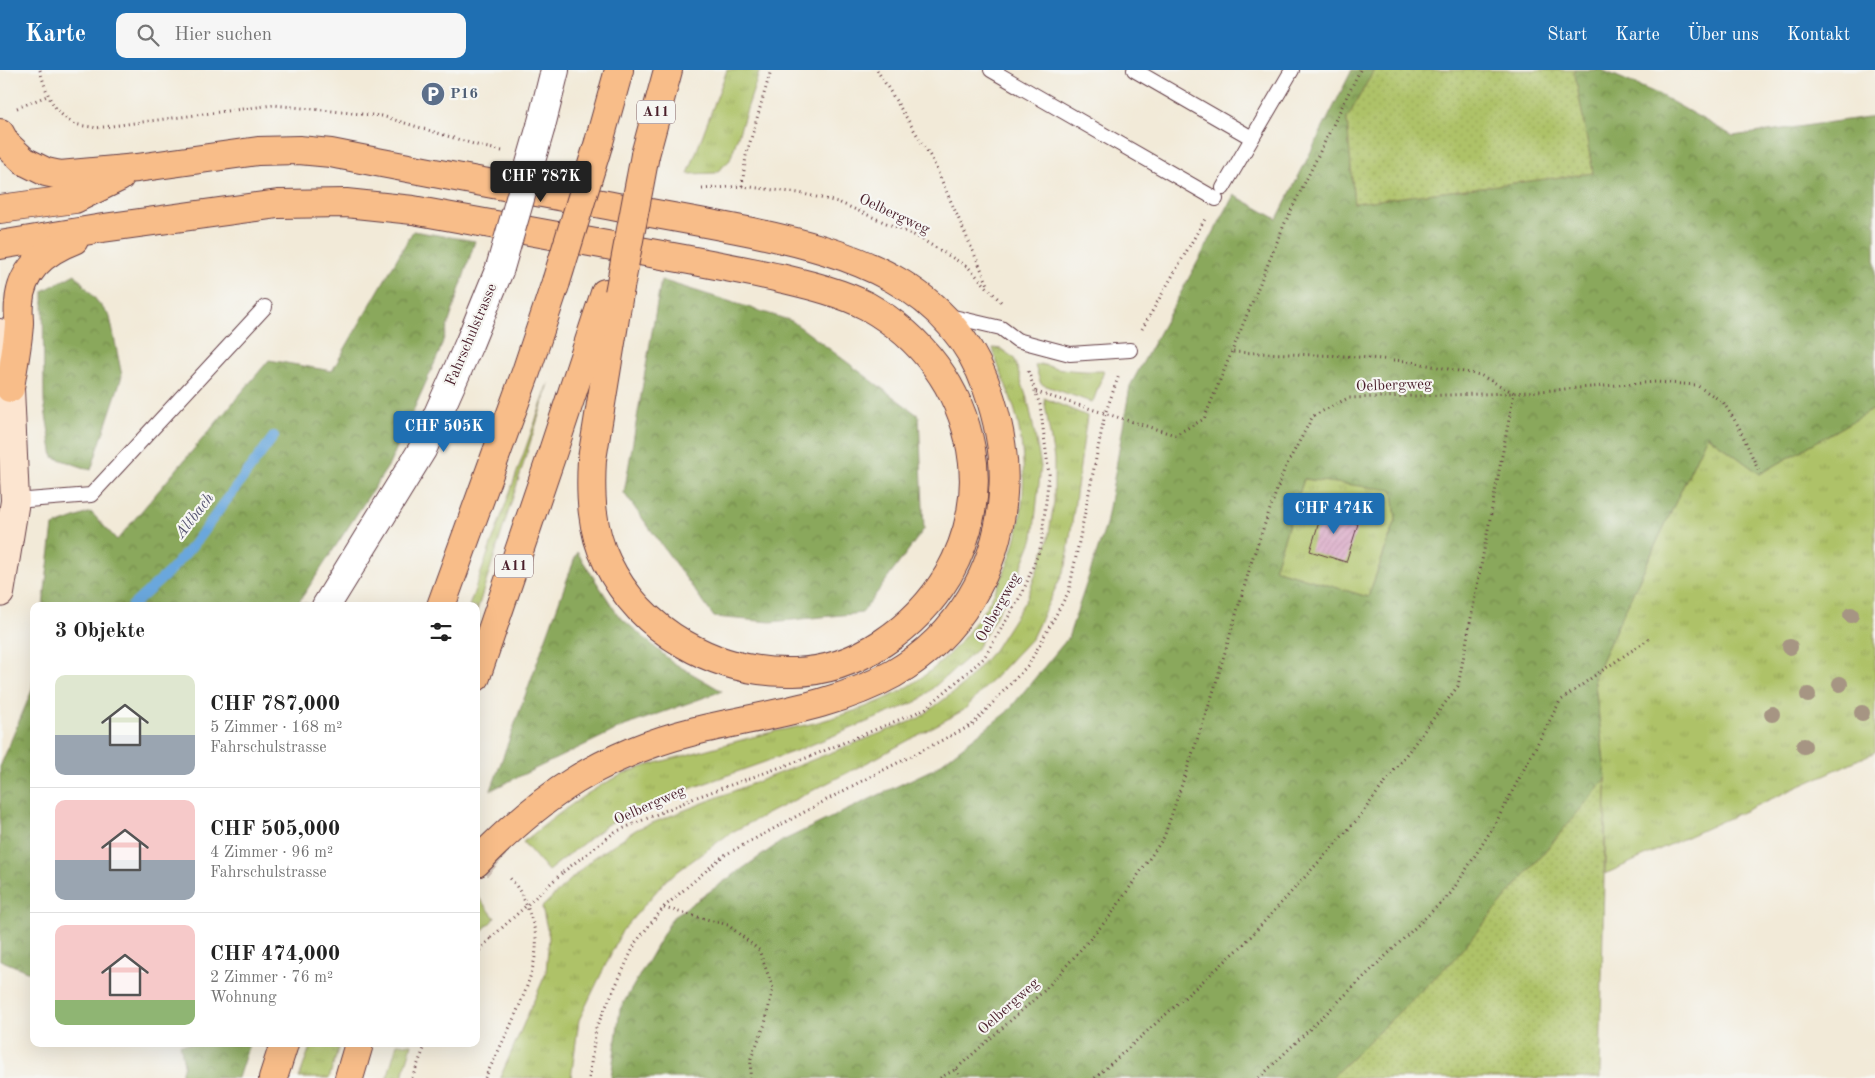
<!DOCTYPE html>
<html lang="de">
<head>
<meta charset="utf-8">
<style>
	body { margin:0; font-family:"Old Standard TT",serif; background:#f6f6f6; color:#222; height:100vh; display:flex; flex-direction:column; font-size:19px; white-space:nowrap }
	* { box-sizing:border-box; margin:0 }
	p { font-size:16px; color:#767676 }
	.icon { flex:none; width:28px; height:28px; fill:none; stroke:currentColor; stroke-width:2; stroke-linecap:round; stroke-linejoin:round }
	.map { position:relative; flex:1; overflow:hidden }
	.details { position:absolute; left:30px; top:532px; width:450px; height:445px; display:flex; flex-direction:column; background:#fff; border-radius:10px; box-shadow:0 5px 20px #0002 }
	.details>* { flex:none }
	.price { position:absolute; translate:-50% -42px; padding:0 11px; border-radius:5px; background:#1f6fb2; color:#fff; font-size:16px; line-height:32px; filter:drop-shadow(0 1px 2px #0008) }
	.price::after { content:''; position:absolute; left:50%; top:30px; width:15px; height:11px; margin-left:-8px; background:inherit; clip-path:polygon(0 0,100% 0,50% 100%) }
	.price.selected { background:#222; color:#fff }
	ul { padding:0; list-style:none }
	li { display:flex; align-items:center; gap:15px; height:125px; padding:0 25px }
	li+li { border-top:1px solid #e0e0e0 }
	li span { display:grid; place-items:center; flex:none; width:140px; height:100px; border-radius:10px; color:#555 }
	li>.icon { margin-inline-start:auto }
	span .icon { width:60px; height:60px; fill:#fffc; stroke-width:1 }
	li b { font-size:21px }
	h2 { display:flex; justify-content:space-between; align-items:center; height:60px; padding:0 25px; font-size:21px }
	header { display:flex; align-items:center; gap:30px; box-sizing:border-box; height:70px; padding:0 25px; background:#1f6fb2; color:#fff }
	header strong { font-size:24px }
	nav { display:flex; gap:28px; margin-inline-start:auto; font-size:18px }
	.search { width:350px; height:45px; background:#f6f6f6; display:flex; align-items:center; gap:12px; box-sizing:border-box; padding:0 18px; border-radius:10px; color:#767676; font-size:19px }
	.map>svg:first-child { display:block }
	.grass { fill:url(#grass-tufts); stroke:#7c7049 }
	.forest { fill:url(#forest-crowns); stroke:#6a6444; fill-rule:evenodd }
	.garden { fill:url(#garden-dots); stroke:#7c7049 }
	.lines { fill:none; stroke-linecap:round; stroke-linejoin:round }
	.stream { stroke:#6ba7dc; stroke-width:10 }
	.building { fill:url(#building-hatch) }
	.minor-tunnel { stroke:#d0c1b5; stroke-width:28; stroke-dasharray:28 14; stroke-linecap:butt }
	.service-casing { stroke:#633d45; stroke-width:16 }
	.minor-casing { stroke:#633d45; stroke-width:30 }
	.secondary-casing { stroke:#633d45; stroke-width:30 }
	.motorway-casing { stroke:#633d45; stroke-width:30 }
	.path { stroke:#633d45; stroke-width:3; stroke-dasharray:1 4; stroke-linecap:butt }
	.service { stroke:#fff; stroke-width:14 }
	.minor { stroke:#fff; stroke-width:28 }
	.secondary { stroke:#fce5d0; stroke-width:28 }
	.motorway { stroke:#f8bd89; stroke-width:28 }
	.minor-bridge-casing { stroke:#633d45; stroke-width:30; stroke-linecap:butt }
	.motorway-bridge-casing { stroke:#633d45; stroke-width:30; stroke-linecap:butt }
	.path-bridge { stroke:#633d45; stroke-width:3; stroke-dasharray:1 4; stroke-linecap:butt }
	.minor-bridge { stroke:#fff; stroke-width:28 }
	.motorway-bridge { stroke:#f8bd89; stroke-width:28 }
	.tree { fill:#a69583 }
	.labels { text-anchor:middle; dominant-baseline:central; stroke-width:4.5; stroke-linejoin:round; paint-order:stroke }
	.shield { fill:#f6f6f2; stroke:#7e6067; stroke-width:1 }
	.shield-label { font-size:14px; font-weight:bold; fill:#4a1f2b }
	.service-label { font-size:15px; font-weight:bold; fill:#4e5e75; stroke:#f6f6f2; text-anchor:start }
	.street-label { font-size:15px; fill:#4a1f2b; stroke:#f6f6f2 }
	.water-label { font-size:16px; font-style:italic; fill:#575572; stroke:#f6f6f2 }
</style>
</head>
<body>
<header>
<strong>Karte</strong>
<div class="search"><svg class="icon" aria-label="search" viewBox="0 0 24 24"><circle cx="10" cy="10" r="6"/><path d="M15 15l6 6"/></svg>Hier suchen</div>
<nav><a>Start</a><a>Karte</a><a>Über uns</a><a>Kontakt</a></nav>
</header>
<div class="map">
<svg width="1875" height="1008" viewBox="0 0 1875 1008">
	<defs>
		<pattern id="grass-tufts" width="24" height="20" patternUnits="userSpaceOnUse" patternTransform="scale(1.25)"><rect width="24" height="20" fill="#aec267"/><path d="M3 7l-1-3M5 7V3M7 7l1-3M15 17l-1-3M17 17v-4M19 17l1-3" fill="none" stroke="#97a65a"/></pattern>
		<pattern id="forest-crowns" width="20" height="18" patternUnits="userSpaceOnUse" patternTransform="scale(1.25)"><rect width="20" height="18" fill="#8aa85c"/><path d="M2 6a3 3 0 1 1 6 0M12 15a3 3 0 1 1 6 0" fill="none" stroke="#73884c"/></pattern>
		<pattern id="garden-dots" width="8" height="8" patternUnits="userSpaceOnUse" patternTransform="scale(1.25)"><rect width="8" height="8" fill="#aec267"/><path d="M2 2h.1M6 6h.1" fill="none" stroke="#97a65a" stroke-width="1.8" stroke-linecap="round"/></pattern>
		<pattern id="building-hatch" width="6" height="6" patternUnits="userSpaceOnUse" patternTransform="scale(1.25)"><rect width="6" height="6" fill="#dcadc9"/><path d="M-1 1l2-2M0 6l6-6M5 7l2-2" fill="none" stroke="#be94ad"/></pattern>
	</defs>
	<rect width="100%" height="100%" fill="#f6f6f2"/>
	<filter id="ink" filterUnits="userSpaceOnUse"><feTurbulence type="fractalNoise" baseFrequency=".02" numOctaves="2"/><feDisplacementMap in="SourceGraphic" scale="10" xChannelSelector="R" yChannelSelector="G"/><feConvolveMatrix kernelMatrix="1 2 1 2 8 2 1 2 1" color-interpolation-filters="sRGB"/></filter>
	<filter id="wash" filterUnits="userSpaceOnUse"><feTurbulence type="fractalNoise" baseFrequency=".0096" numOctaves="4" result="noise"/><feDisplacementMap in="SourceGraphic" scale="20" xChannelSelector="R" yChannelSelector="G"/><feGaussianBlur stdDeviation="1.12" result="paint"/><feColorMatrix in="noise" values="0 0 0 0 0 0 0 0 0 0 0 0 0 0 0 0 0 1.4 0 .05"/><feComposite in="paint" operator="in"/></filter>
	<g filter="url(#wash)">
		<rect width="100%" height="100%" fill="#f2ead8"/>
		<g class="grass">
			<path d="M727 0H760L730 90 716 103 688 104Z"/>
			<path d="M993 278 1001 279 1014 288 1029 335 1041 396 1033 468 1015 513 976 580 918 631 801 679 689 719 608 754 548 801 523 772C550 751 581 725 611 710 634 698 659 692 683 686 714 677 745 669 776 661 797 657 818 653 838 646 865 638 895 627 918 610 939 596 956 578 972 557 1017 498 1032 431 1019 358 1015 334 1003 310 995 287Z"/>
			<path d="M1040 294C1062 300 1081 302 1104 301L1094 329 1092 332 1088 331 1041 314 1035 296Z"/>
			<path d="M549 313 476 544V536H469Z"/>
			<path d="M1044 328 1087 346 1066 496 1032 568 964 640 876 688 730 763 666 810 622 861 579 950 571 1008H500L546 903 549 867 542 837 592 789 637 759 919 648 962 616 994 580 1027 528 1048 470 1054 432V389Z"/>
			<path d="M1875 338V682L1605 804 1606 709 1594 606 1707 365 1760 404Z"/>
			<path d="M1304 409 1393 419 1396 450 1368 527 1274 499Z"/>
			<path d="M476 824 495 848 476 867Z"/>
			<path d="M311 974H340L329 1008H299Z"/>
			<path d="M397 974H412L402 1008H387Z"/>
		</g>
		<g class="forest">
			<path d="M1352 0H1374L1347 49 1354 133 1593 103 1574 0H1602L1658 24 1733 66 1875 46V338L1760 404 1707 365 1594 606 1606 709 1454 889 1331 1008H611L620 939 673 847 782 771 935 698 1007 642 1068 568 1106 455 1130 316 1234 125 1277 149ZM1304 409 1393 420 1396 450 1368 527 1274 499Z"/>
			<path d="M413 161 475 171 439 283 389 395 299 532 317 536H43L53 456 91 442 117 470 269 290 332 301Z"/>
			<path d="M75 204 110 247 122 306 91 400 53 387 44 333 43 221Z"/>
			<path d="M661 210 792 251 919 346 924 459 862 543 771 552 714 547 624 423Z"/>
			<path d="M577 482 618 545 672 592 722 621 622 657 491 720Z"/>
			<path d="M34 605V904L0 890V697L32 620Z"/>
			<path d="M180 974H249L238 1008H180L184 994Z"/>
		</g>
		<g class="garden">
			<path d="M1374 0H1574L1593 103 1354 133 1347 49Z"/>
			<path d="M1606 709 1600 1008H1331L1454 889Z"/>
		</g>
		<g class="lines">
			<path class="stream" d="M132 536 168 503 194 474 274 366"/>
		</g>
		<g id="blocks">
			<path class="building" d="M1324 436 1348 443 1346 450 1358 454 1346 492 1310 481Z"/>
		</g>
	</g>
	<g filter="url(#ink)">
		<use href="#blocks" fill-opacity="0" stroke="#633d45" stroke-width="1"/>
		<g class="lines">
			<path class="minor-tunnel" d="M476 777 500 798"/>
			<g class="service-casing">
				<g id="service">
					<path d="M991 0 1216 129"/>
					<path d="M1134 0 1252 68"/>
					<path d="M1223 118 1292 0"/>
					<path d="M945 245 1001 258 1017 270 1070 284 1130 280"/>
					<path d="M15 431 91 425 265 237"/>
				</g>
			</g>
			<g class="minor-casing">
				<g id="minor">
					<path d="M541 56 555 0"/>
					<path d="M326 536 422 380 469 274 500 198"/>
				</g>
			</g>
			<g class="secondary-casing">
				<path id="secondary" d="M0 263 10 318 15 431 0 523"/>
			</g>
			<g class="motorway-casing">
				<g id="motorway">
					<path d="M0 63 6 74 24 91 46 102 60 105 137 98 258 81 299 80 331 83C426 102 521 119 617 137 662 145 707 153 752 162 851 183 950 213 987 318 999 352 1006 387 1003 423 999 498 958 567 893 604 832 638 762 645 695 661 602 684 542 725 476 793"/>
					<path d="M599 72 619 0"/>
					<path d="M645 85 668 0"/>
					<path d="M0 139 75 129 120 107"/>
					<path d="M0 175 103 158 278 134 346 133 413 140C503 156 593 173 684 189 716 195 748 201 780 208 809 215 840 222 867 236 922 267 960 317 971 379 979 422 970 466 948 505 917 557 857 601 794 602 716 604 641 562 607 492 591 460 590 424 592 389L619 223"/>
					<path d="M10 318C13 297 18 274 19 253 19 246 18 240 19 233 21 200 45 181 74 170"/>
					<path d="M441 536 526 302 556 212"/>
					<path d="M476 607 552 384 605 223"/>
					<path d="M273 1008 284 974"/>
					<path d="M349 1008 359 974"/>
				</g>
			</g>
			<g class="path">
				<path d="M40 0C46 22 52 41 73 53 79 56 89 56 96 58L273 35 382 46 480 76 502 81"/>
				<path d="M877 0 932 89 989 217"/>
				<path d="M17 38 47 26"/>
				<path d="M742 116 746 86 771 0"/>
				<path d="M702 119 742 116 799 123 838 132 916 166 968 197 1003 234"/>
				<path d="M1142 259 1205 149"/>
				<path d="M1036 322 1175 365 1204 349 1284 155 1360 0"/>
				<path d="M563 802 615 762 697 727 809 687 925 639 984 588 1023 522 1041 476 1049 404 1040 335 1027 298"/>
				<path d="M664 838 728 855 759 880 773 918 765 954 751 988 750 1008"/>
				<path d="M476 884 491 868"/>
				<path d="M956 999 960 1008"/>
				<path d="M412 1008 426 974"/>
				<path d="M485 1008C501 974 540 904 536 868 535 858 531 848 528 839 523 826 517 815 508 806"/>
				<path d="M589 1008 596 958 636 872 664 837 723 786 858 713 972 655 1029 594 1069 521 1105 344 1119 305"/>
				<path d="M940 1008 956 999 1046 919 1111 845 1164 767 1213 623 1253 487 1284 400 1313 346 1348 328 1514 323 1656 312 1696 315 1723 332 1739 357 1760 404"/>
				<path d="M1095 1008 1242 876 1356 751 1458 616 1514 323 1480 305 1406 291 1345 286 1231 282"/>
				<path d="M1259 1008 1451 823 1494 756 1560 631 1594 606 1652 567"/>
			</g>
			<use href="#service" class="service"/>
			<use href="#minor" class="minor"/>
			<use href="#secondary" class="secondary"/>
			<use href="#motorway" class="motorway"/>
			<g class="minor-bridge-casing">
				<path id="minor-bridge" d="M500 198 541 56"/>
			</g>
			<g class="motorway-bridge-casing">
				<g id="motorway-bridge">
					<path d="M556 212 599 72"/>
					<path d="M619 223 645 85"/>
				</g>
			</g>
			<path class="path-bridge" d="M491 868 563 802"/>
			<use href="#minor-bridge" class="minor-bridge"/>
			<use href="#motorway-bridge" class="motorway-bridge"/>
		</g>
		<g class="tree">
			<circle cx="1851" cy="545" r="8"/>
			<circle cx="1790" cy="577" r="8"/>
			<circle cx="1840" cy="614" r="8"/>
			<circle cx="1808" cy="625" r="8"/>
			<circle cx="1862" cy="643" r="8"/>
			<circle cx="1772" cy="644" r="8"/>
			<circle cx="1804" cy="676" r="8"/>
		</g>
	</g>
	<defs>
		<g id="parking-disc" transform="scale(1.25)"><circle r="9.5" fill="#5c6f8a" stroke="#f6f6f2"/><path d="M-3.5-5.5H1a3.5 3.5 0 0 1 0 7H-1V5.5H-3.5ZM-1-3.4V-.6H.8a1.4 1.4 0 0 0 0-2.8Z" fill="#fff"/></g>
	</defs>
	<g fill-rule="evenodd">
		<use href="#parking-disc" x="433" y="24"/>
	</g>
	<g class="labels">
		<g class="shield">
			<rect x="637" y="30.5" width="38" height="23" rx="4"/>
			<rect x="495" y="484.5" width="38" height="23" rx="4"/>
		</g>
		<g class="shield-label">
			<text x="656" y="42">A11</text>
			<text x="514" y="496">A11</text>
		</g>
		<g class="service-label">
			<text x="450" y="24">P16</text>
		</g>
		<g class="street-label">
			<text transform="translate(894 145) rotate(25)">Oelbergweg</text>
			<text transform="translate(472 265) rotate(-67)">Fahrschulstrasse</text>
			<text transform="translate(1394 316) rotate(-2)">Oelbergweg</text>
			<text transform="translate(999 538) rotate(-61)">Oelbergweg</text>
			<text transform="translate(650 736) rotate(-24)">Oelbergweg</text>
			<text transform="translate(1009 937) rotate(-42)">Oelbergweg</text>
		</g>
		<g class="water-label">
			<text transform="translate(195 446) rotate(-52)">Altbach</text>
		</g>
	</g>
</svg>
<b class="price selected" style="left:541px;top:133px">CHF 787K</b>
<b class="price" style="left:444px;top:383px">CHF 505K</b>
<b class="price" style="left:1334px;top:465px">CHF 474K</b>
<section class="details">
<h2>3 Objekte<svg class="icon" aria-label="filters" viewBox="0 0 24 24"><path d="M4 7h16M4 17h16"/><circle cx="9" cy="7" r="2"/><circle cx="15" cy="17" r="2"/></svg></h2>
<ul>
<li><span style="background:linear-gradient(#dfe7d0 60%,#9aa5b1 0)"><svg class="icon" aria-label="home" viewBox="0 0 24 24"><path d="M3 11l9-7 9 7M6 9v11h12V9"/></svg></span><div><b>CHF 787,000</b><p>5 Zimmer · 168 m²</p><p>Fahrschulstrasse</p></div></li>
<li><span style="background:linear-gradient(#f6c9c9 60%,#9aa5b1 0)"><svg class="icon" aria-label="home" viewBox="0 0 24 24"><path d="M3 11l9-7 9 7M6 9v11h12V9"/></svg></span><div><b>CHF 505,000</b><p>4 Zimmer · 96 m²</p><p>Fahrschulstrasse</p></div></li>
<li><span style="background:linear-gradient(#f6c9c9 75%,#8fb573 0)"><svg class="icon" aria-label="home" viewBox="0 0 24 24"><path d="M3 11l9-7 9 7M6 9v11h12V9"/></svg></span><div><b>CHF 474,000</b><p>2 Zimmer · 76 m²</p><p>Wohnung</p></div></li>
</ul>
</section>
</div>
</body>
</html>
